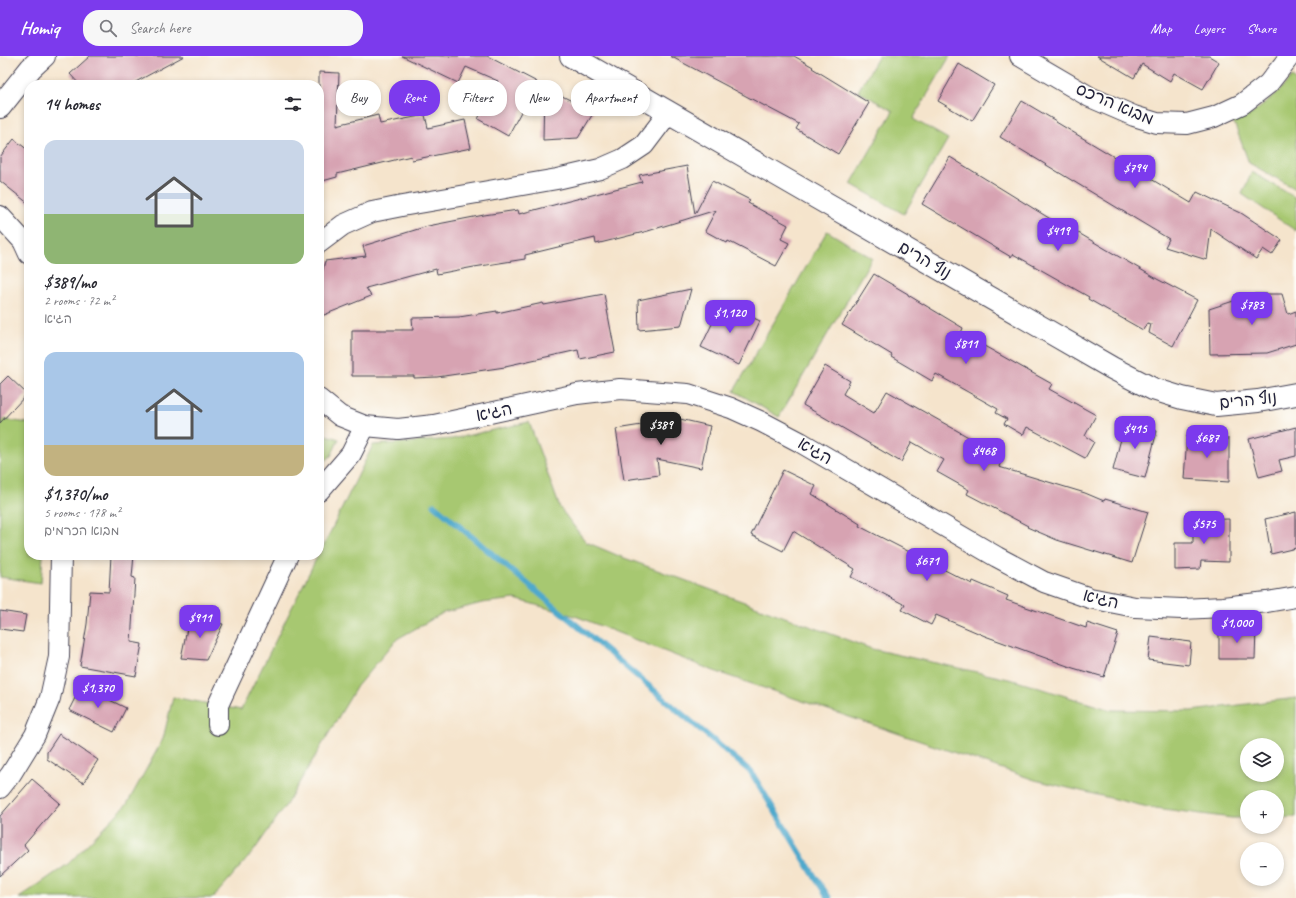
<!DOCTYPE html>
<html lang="en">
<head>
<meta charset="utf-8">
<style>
	body { margin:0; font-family:Caveat,"Playpen Sans Hebrew",sans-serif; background:#f7f7f7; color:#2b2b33; height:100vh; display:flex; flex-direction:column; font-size:15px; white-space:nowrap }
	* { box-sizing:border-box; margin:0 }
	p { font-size:13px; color:#7c7c81 }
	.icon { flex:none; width:22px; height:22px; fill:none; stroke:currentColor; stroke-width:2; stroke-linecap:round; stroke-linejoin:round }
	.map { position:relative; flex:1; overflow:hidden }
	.drawer { position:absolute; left:24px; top:24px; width:300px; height:480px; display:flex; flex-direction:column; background:#fff; border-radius:16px; box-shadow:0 2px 6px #0003 }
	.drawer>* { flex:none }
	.top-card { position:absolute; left:336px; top:24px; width:380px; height:36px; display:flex; gap:8px }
	.buttons { position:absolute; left:1240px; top:682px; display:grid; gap:8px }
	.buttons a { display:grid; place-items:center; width:44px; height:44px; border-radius:50%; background:#fff; box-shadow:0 2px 6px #0003; font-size:20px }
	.price { position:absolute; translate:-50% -34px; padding:0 9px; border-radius:8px; background:#7c3aed; color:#fff; font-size:13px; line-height:26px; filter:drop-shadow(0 1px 2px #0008) }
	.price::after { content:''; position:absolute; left:50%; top:24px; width:12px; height:9px; margin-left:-6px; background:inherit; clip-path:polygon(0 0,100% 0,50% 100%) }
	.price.on { background:#222; color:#fff }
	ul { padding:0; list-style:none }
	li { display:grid; align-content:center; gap:8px; height:212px; padding:0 20px }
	li span { display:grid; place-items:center; height:124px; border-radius:12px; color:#555 }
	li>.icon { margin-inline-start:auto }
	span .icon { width:72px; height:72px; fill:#fffc; stroke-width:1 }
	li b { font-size:17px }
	h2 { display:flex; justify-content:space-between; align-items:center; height:48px; padding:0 20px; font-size:17px }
	.tag { padding:0 14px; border-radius:16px; background:#fff; box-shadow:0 2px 6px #0003; font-size:14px; line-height:36px }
	.tag.on { background:#7c3aed; color:#fff }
	header { display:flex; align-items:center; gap:24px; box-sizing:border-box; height:56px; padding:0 20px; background:#7c3aed; color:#fff }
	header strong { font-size:19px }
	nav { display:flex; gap:22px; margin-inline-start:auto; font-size:14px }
	.search { width:280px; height:36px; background:#f7f7f7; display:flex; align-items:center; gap:10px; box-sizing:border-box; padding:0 14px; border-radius:16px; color:#7c7c81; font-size:15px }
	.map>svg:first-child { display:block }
	.green { fill:#a7c871; stroke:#647556; fill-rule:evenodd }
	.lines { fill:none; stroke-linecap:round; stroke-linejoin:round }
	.stream { stroke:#4fa9cc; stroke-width:6 }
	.building { fill:#d7a3b2 }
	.minor-casing { stroke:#423f51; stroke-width:22 }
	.tertiary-casing { stroke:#423f51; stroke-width:24 }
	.minor { stroke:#fff; stroke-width:20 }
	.tertiary { stroke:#fff; stroke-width:22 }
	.labels { text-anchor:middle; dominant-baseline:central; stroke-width:3; stroke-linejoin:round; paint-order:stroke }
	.street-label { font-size:17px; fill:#22223b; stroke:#fdfcf7 }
</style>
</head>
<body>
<header>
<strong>Homiq</strong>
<div class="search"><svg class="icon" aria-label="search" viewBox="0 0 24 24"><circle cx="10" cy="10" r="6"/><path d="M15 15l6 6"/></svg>Search here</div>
<nav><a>Map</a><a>Layers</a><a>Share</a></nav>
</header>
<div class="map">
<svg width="1296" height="842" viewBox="0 0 1296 842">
	<rect width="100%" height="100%" fill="#fdfcf7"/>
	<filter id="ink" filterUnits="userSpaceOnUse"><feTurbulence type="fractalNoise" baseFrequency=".025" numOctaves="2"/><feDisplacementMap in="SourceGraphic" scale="8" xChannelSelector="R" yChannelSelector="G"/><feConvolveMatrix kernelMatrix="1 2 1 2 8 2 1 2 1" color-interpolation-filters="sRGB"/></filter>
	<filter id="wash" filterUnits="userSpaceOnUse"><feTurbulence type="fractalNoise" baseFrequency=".012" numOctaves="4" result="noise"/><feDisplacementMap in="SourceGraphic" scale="16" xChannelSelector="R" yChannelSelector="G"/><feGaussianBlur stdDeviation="0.9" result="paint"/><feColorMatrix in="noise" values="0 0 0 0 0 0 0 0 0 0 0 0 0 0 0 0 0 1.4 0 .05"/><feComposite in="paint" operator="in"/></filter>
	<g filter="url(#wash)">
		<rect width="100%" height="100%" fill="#f5e4cc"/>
		<g class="green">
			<path d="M879 0H950L913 63 948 83 904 158 851 128 893 55 858 35Z"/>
			<path d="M1292 21 1296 24V133L1249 107 1233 64 1252 58 1273 41Z"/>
			<path d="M1252 116 1296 142V175L1242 138Z"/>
			<path d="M827 175 872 202 779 361 734 335Z"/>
			<path d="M0 363 29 367V499H43L41 527 0 521Z"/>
			<path d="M529 366 560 452 586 486 619 500 872 593 1013 624 1111 654 1191 655 1296 642V761L1277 762V741H1247V762H1232L1148 751 1035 724 714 615 578 561 515 543 482 547 443 557 397 583 357 630 286 749 253 796 213 842H19L68 808 127 748 163 683 173 641 241 654 318 499H319L373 389 452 383ZM1247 689H1277V719H1247Z"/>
			<path d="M319 377 339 383 331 400 319 410Z"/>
		</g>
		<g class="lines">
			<path class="stream" d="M434 449 751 716 815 821 829 842"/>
		</g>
		<g id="blocks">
			<g class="building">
				<path d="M90 0H184L130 29H80L70 18Z"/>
				<path d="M402 0H487L537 26 508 80 478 63 498 25 466 11 458 27Z"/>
				<path d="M670 0H794L813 11 812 12 869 47 838 98 796 73 799 68Z"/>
				<path d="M1097 0H1209L1219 6 1203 33 1174 17 1170 25 1142 8 1134 22Z"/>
				<path d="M959 8 994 29 972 65 938 45Z"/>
				<path d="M319 16 339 17 337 69 378 59 380 68 425 59 428 72 465 64 471 92 412 104 411 100 337 118V121L319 126Z"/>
				<path d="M544 31 594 56 578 82 543 84Z"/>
				<path d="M1022 45 1056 65V66L1191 147 1197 136 1241 157 1282 184 1272 199 1263 193 1256 203 1211 173 1207 204 1165 191 1169 183 1000 81Z"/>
				<path d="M14 83 29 95V148L0 125V101Z"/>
				<path d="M950 101 1057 167 1058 165 1157 223 1197 244 1173 290 1149 277 1151 268 1147 267 1143 274 1088 243 1089 241 1013 198 1011 201 922 148Z"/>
				<path d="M687 110 695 158 712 125 750 144 748 147 788 169 781 183 789 187 776 210 728 185 727 187 705 175 716 154 648 175 596 188 595 182 525 199V203L474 211 437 218 436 213 366 232 371 240 319 261V230L325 205 366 200 363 190 428 170 484 159 518 154 519 158 642 126 639 119Z"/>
				<path d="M874 218 908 238V239L963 272 961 277 1052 328 1049 333 1096 359 1085 380 1094 386 1085 402 1027 371 1023 379 1004 368 1007 363 996 357 998 353 936 318 932 325 891 301 892 299 842 269Z"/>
				<path d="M691 233 681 270 639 274 638 244Z"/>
				<path d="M604 238 615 296 580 303 578 294 505 310V311L437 321 414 322V320H352V274H413L412 262 459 261 497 255V257L543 247 544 249Z"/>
				<path d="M1255 238H1282L1288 258 1296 255V288L1267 297 1210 298 1209 253Z"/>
				<path d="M722 247 760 265 739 309 701 291Z"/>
				<path d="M825 310 850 325 843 338 874 357 887 335 1002 400 999 411 1085 437 1104 445 1105 443 1148 456 1132 507 1057 484 1027 471 1028 470 967 438 969 434 937 416 944 404 912 386 901 406 803 349Z"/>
				<path d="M8 320 27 338 0 367V328Z"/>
				<path d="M680 363 710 370 701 412 657 403 659 419 624 424 616 373Z"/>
				<path d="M1125 367 1157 375 1145 422 1113 414Z"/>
				<path d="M1296 371V400L1279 404 1282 415 1259 421 1249 383Z"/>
				<path d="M1187 380 1229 383V426L1184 423Z"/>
				<path d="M783 414 816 430 812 438 860 468 859 470 972 528 973 525 1008 540 1006 544 1086 572 1087 567 1118 577 1104 621 1073 612 985 580 936 559 931 569 902 554 905 549 851 521 855 513 793 475 783 495 751 479Z"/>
				<path d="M1296 456V492L1271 498 1265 463Z"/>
				<path d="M1229 463V506L1201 505 1200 513 1175 514V487H1193V464Z"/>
				<path d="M111 499H134L132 521 135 522 131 586 142 588 136 620 80 610 87 568 90 535 109 536Z"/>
				<path d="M0 555 26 559 23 576 0 573Z"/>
				<path d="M189 563 223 568 206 604 181 602Z"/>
				<path d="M1219 573H1256L1255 603H1219Z"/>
				<path d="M1151 581 1191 586 1189 609 1148 604Z"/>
				<path d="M81 630 126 652 114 676 69 654Z"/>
				<path d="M59 678 98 704 83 727 47 703V696Z"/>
				<path d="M32 723 60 747 24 789 28 794 0 820V760Z"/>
			</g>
		</g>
	</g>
	<g filter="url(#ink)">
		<use href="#blocks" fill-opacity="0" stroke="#423f51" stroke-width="1"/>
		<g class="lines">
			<g class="minor-casing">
				<g id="minor">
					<path d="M1020 0 1090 41 1134 60 1157 67 1187 68 1214 61 1242 48 1268 28 1290 0"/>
					<path d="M0 160 23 185 29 198"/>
					<path d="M319 187 343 169 372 156 402 150 557 123 600 113 623 103 644 89 669 56"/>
					<path d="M319 343 340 360 365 370 398 373 434 369 577 338 620 333 688 338 731 352 762 366 800 386 997 501 1044 526 1090 542 1135 551 1182 553 1223 551 1267 546 1296 541"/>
					<path d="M319 435 351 398 365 370"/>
					<path d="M218 669V649L288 499"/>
					<path d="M0 732 11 718 35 679 50 642 59 601 61 499"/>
				</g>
			</g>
			<g class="tertiary-casing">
				<g id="tertiary">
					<path d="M571 0 1112 312 1153 333 1182 342 1216 349 1258 345 1296 338"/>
					<path d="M0 51 31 12 44 0"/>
				</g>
			</g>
			<use href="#minor" class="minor"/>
			<use href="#tertiary" class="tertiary"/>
		</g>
	</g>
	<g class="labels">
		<g class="street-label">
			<text transform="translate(1115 48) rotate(23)">מבוא הרכס</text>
			<text transform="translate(925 204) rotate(30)">נוף הרים</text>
			<text transform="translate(1248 344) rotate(-6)">נוף הרים</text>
			<text transform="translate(494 356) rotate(-12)">הגיא</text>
			<text transform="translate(815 395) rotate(30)">הגיא</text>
			<text transform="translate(1101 543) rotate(14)">הגיא</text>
		</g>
	</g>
</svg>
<div class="buttons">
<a><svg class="icon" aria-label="layers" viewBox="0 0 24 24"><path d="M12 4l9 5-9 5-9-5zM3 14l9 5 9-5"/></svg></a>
<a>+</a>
<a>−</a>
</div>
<b class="price" style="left:1135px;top:133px">$794</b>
<b class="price" style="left:1058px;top:196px">$419</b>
<b class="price" style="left:1252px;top:270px">$783</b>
<b class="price" style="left:730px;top:278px">$1,120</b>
<b class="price" style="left:966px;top:309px">$811</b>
<b class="price on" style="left:661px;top:390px">$389</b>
<b class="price" style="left:1135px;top:394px">$415</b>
<b class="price" style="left:1207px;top:403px">$687</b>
<b class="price" style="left:984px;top:416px">$468</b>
<b class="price" style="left:1204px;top:489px">$575</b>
<b class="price" style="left:927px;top:526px">$671</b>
<b class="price" style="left:200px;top:583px">$911</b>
<b class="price" style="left:1237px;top:588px">$1,000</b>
<b class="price" style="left:98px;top:653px">$1,370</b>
<div class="top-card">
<a class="tag">Buy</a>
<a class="tag on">Rent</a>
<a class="tag">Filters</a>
<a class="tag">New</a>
<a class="tag">Apartment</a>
</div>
<section class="drawer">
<h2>14 homes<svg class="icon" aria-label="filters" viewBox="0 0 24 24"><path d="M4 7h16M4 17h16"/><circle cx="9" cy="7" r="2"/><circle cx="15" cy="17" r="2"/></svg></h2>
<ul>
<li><span style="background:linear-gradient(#c9d6e8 60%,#8fb573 0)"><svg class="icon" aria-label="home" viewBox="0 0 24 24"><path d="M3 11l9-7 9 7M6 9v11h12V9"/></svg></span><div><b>$389/mo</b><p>2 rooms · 72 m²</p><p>הגיא</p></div></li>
<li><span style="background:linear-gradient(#a9c7e8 75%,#c2b280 0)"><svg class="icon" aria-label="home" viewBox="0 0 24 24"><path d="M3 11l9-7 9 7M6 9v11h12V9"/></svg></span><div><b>$1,370/mo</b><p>5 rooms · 178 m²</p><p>מבוא הכרמים</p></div></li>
</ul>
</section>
</div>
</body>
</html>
